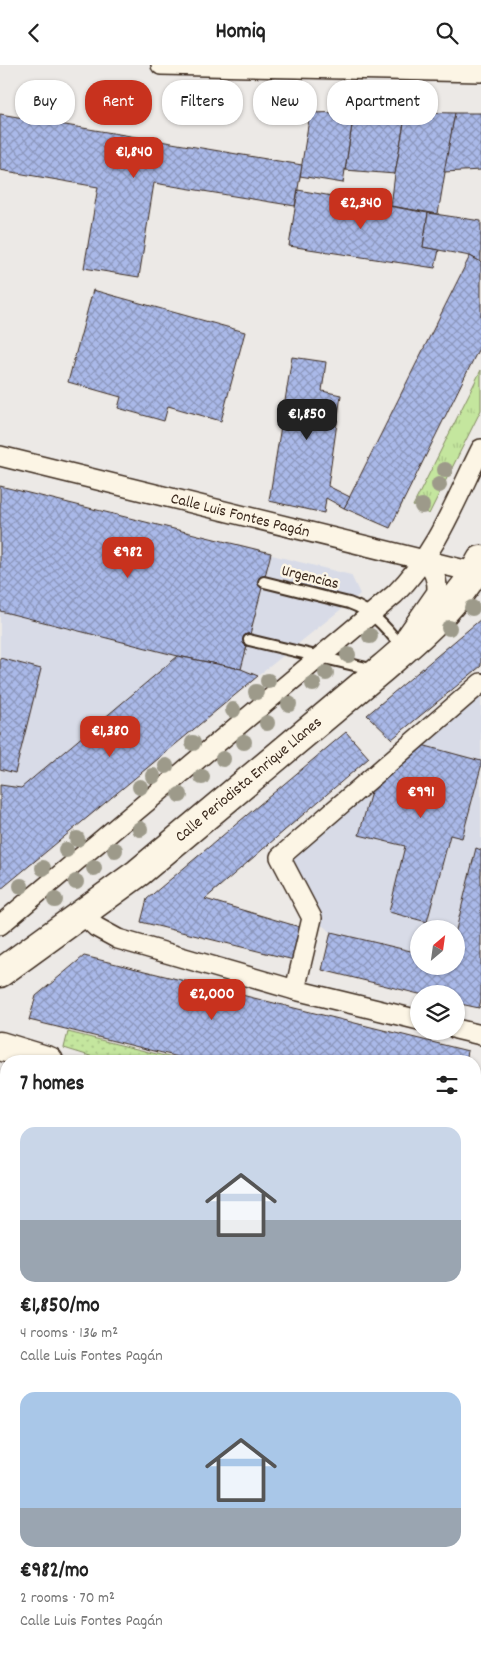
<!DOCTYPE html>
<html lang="en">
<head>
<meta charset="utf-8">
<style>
	body { margin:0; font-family:Dekko,sans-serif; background:#f6f6f6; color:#222; height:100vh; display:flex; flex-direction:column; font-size:19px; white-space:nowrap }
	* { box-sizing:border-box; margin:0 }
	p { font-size:16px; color:#767676 }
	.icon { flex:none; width:28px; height:28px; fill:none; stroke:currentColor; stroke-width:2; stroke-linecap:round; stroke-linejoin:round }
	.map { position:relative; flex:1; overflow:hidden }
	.details { position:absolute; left:0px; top:990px; width:481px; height:600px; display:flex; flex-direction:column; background:#fff; border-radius:20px 20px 0 0; box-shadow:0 1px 4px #0004 }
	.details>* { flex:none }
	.hud { position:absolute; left:15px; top:15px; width:451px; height:45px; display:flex; gap:10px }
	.needle { width:32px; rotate:29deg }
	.tools { position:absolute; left:410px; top:855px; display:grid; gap:10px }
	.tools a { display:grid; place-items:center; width:55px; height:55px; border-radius:50%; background:#fff; box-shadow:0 1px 4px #0004; font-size:25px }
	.price { position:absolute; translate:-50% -42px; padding:0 11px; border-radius:10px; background:#c8321e; color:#fff; font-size:16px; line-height:32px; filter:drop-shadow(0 1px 2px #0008) }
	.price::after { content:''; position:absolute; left:50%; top:30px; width:15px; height:11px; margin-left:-8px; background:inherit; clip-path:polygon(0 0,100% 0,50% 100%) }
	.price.current { background:#222; color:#fff }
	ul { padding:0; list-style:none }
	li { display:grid; align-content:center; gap:10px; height:265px; padding:0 20px }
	li span { display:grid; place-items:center; height:155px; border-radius:15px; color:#555 }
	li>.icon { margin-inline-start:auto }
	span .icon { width:90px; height:90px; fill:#fffc; stroke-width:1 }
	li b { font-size:21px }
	h2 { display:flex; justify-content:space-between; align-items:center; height:60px; padding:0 20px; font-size:21px }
	.pill { padding:0 18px; border-radius:20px; background:#fff; box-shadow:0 1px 4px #0004; font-size:18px; line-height:45px }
	.pill.current { background:#c8321e; color:#fff }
	header { display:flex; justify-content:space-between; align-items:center; height:65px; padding:0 20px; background:#fff; font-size:22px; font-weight:700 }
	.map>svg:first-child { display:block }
	.built { fill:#d8dbe7 }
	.grass { fill:url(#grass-tufts); stroke:#80885e }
	.park { fill:url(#park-dots); stroke:#80885e }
	.water { fill:#7dc9dd; stroke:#638991 }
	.building { fill:url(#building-cross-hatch); stroke:#3b2a1e }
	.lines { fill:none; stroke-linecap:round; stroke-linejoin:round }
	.lane-casing { stroke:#3b2a1e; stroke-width:14 }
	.street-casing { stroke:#3b2a1e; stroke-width:22 }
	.secondary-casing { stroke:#3b2a1e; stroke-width:31 }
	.lane { stroke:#fcf5e5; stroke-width:10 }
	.street { stroke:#fcf5e5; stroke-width:19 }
	.secondary { stroke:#fcf5e5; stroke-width:28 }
	.tree { fill:#9d9a8a }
	.labels { text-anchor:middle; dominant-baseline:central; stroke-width:5; stroke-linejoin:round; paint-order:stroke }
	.street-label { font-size:16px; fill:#3b2a1e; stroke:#fcf5e5 }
</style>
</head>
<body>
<header><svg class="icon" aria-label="back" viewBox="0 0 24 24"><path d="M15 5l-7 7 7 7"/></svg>Homiq<svg class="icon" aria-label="search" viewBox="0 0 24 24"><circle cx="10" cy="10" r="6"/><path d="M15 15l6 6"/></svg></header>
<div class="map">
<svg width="481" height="1590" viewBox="0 0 481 1590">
	<defs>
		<pattern id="grass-tufts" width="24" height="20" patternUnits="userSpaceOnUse" patternTransform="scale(1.25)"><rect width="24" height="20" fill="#c4e69e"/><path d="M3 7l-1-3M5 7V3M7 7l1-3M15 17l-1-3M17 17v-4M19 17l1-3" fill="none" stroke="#a9c588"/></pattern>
		<pattern id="park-dots" width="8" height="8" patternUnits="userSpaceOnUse" patternTransform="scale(1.25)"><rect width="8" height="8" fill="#c4e69e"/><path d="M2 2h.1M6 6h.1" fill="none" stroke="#a9c588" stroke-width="1.8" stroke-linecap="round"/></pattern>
		<pattern id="building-cross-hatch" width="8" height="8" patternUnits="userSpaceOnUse" patternTransform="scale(1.25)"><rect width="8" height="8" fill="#aab9e9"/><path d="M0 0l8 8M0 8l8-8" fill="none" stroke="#8c97bc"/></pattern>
	</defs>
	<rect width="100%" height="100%" fill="#ece9e6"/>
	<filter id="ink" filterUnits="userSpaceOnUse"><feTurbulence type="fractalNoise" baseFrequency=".02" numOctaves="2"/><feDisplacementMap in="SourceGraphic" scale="10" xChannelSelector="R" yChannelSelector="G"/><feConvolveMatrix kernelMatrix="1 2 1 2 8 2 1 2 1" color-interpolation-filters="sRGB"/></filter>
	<g filter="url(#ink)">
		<g class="built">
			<path d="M0 421 351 510 360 529 258 611 0 825Z"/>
			<path d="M481 618V785L476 784 456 865V864H419V888L331 867 312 853 280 792Z"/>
		</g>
		<path class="grass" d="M481 305V345L429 449 413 441Z"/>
		<path class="park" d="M68 967 185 996H106L64 983Z"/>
		<g class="water">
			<path d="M0 1059 6 1061V1212L0 1210Z"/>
			<path d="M475 1216 481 1218V1367L475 1365Z"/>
		</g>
		<g class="building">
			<path d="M354 47H406L395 109 345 105Z"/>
			<path d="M354 47 343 118 300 111 310 48Z"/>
			<path d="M406 47 455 48 438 149 391 141 395 109Z"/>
			<path d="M455 48H481V105L444 107Z"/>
			<path d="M0 49 302 100 295 141 154 118 139 212 84 203 98 122 0 105Z"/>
			<path d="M298 125 428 148 423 182 439 185 435 203 289 181Z"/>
			<path d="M428 148 481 156V197L470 191 423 182Z"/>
			<path d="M470 191 481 197V279L390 463 344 443Z"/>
			<path d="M93 225 245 267 221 356 168 341 164 356 118 343 121 332 68 317Z"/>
			<path d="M292 292 326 297 322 326 341 330 328 421 350 432 344 443 326 433 324 448 269 436Z"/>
			<path d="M0 421 271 488 241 604 178 591 0 546Z"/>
			<path d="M481 554V601L392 674 367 650Z"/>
			<path d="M178 591 241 604 258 611 0 825V720L21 723Z"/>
			<path d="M0 593 41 604 15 708 0 704Z"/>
			<path d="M346 667 369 693 205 834 303 863 294 895 141 857 147 834Z"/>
			<path d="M418 679 481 696V702L462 773 450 770 427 857 389 847 405 781 359 770 374 716Z"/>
			<path d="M476 783 481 785V935L479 943 456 938V929H419L322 905 331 867 419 888V901H456V865Z"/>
			<path d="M84 891 468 986 466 996H195L29 955 36 931Z"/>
			<path d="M475 1554 481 1555V1588L471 1584H475Z"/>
			<path d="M17 1584H123L121 1590H15Z"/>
			<path d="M429 1584H431L451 1590H427Z"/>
			<path d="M431 1584H461L459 1590H451Z"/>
		</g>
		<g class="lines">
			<g class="lane-casing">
				<g id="lane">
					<path d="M264 517 349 538C372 546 385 561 400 580"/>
					<path d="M249 575 375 605"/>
				</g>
			</g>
			<g class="street-casing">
				<g id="street">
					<path d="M161 0 481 7"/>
					<path d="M0 391 481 509"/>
					<path d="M407 570 437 527C438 514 433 504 425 495"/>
					<path d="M81 848 96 862 118 874 295 925 419 955"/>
					<path d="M0 860 395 529C436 489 456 434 481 384"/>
					<path d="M295 925 312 853 280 792 481 618"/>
					<path d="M456 964 481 970"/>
					<path d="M475 1054 481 1030"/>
					<path d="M0 1521 6 1501"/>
				</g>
			</g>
			<g class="secondary-casing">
				<g id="secondary">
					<path d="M0 908 138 808 384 602C420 571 460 538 481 495"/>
					<path d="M0 981 49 996"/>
					<path d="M475 1132 481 1134"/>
					<path d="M0 1272 6 1274"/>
					<path d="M0 1306 6 1308"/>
					<path d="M475 1423 481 1425"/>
					<path d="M475 1458 481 1460"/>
				</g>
			</g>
			<use href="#lane" class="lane"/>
			<use href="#street" class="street"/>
			<use href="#secondary" class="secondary"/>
		</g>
		<g class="tree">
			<circle cx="445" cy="405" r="8"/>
			<circle cx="439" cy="420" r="8"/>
			<circle cx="422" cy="441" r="8"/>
			<circle cx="472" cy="543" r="8"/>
			<circle cx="449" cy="563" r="8"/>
			<circle cx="370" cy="571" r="8"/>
			<circle cx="348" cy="590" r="8"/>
			<circle cx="326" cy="608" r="8"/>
			<circle cx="268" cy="616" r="8"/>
			<circle cx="313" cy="619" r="8"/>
			<circle cx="256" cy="627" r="8"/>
			<circle cx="289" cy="639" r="8"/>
			<circle cx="233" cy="645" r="8"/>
			<circle cx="267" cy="658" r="8"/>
			<circle cx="244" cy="677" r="8"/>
			<circle cx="193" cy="678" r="8"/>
			<circle cx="223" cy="694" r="8"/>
			<circle cx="166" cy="701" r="8"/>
			<circle cx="153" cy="711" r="8"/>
			<circle cx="202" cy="712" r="8"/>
			<circle cx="140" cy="722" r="8"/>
			<circle cx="180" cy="730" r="8"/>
			<circle cx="140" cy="764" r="8"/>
			<circle cx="77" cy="774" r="8"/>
			<circle cx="66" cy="785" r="8"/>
			<circle cx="115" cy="785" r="8"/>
			<circle cx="43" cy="803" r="8"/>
			<circle cx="94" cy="803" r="8"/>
			<circle cx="76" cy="817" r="8"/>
			<circle cx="21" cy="821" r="8"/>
			<circle cx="55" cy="835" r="8"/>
		</g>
	</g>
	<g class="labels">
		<g class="street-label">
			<text transform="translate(240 451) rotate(14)">Calle Luis Fontes Pagán</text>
			<text transform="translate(310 513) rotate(14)">Urgencias</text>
			<text transform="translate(249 715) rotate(-40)">Calle Periodista Enrique Llanes</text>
		</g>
	</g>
</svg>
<div class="tools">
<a><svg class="needle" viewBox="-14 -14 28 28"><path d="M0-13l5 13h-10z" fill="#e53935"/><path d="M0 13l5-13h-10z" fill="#767676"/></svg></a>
<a><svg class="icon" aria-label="layers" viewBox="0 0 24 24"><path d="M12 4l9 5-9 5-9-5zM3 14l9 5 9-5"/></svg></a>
</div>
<b class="price" style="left:134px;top:114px">€1,840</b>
<b class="price" style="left:361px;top:165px">€2,340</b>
<b class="price current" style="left:307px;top:376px">€1,850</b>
<b class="price" style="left:128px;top:514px">€982</b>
<b class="price" style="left:110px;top:693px">€1,380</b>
<b class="price" style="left:421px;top:754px">€991</b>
<b class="price" style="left:212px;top:956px">€2,000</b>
<div class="hud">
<a class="pill">Buy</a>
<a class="pill current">Rent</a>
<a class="pill">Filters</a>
<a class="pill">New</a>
<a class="pill">Apartment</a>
</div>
<section class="details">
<h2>7 homes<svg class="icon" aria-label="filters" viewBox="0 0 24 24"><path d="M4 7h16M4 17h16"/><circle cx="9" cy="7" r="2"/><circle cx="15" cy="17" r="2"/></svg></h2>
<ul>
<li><span style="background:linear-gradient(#c9d6e8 60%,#9aa5b1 0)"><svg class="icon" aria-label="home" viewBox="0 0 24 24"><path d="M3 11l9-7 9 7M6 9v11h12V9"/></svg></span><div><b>€1,850/mo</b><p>4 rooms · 136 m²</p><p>Calle Luis Fontes Pagán</p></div></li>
<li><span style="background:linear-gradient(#a9c7e8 75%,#9aa5b1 0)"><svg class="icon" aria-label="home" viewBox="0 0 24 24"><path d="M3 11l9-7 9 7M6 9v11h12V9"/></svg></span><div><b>€982/mo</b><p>2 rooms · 70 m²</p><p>Calle Luis Fontes Pagán</p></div></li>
</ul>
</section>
</div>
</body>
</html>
